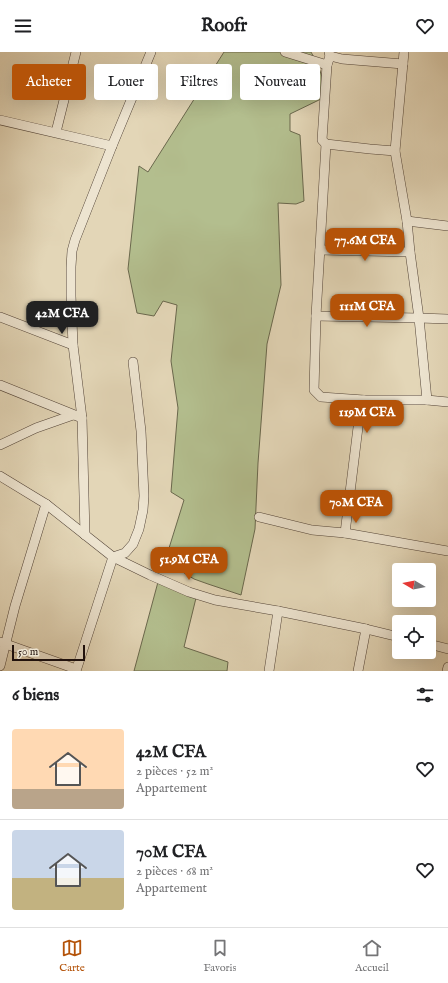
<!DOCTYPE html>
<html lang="fr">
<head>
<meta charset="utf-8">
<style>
	body { margin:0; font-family:"IM FELL English",serif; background:#f6f6f6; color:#202124; height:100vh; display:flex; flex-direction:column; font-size:15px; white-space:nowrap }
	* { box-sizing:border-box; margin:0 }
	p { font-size:13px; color:#757577 }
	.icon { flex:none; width:22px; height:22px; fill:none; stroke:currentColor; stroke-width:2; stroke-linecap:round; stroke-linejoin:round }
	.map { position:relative; height:619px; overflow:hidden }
	.panel { display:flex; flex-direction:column; background:#fff; flex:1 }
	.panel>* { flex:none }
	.banner { position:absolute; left:12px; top:12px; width:424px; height:36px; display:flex; gap:8px }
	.needle { width:26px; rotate:280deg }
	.buttons { position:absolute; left:392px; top:511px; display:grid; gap:8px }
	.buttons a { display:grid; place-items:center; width:44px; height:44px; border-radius:4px; background:#fff; box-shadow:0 4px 16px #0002; font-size:20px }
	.scale { position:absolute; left:12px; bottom:10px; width:73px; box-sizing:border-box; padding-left:4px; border:2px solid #22120c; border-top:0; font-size:11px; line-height:14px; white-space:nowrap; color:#22120c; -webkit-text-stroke:3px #ede4d0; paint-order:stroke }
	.price { position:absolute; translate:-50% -34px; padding:0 9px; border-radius:8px; background:#b45309; color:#fff; font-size:13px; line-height:26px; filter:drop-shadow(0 1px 2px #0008) }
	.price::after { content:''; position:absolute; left:50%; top:24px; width:12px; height:9px; margin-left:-6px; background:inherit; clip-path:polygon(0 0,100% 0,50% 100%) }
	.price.selected { background:#222; color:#fff }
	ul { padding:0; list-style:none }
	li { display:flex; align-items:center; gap:12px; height:100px; padding:0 12px }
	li+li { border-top:1px solid #e0e0e0 }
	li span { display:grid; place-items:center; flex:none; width:112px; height:80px; border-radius:4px; color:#555 }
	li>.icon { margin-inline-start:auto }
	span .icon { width:48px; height:48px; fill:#fffc; stroke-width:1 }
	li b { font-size:17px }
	h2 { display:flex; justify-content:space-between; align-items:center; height:48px; padding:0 12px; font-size:17px }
	.chip { padding:0 14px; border-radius:4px; background:#fff; box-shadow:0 4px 16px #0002; font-size:14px; line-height:36px }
	.chip.selected { background:#b45309; color:#fff }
	header { display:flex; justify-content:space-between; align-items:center; height:52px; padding:0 12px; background:#fff; font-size:18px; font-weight:800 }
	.menu { display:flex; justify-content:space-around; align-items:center; height:56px; border-top:1px solid #e0e0e0; background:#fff; font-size:11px; color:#757577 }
	.menu a { display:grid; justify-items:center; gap:2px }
	.menu .selected { color:#b45309 }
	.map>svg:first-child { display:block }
	.green { fill:#b3be8e; stroke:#6a684d }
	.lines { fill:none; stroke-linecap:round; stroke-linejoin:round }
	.street-casing { stroke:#524337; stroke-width:10 }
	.street { stroke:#ede4d0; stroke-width:9 }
</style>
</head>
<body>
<header><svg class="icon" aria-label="menu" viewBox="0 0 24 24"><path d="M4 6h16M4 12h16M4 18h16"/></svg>Roofr<svg class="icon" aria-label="heart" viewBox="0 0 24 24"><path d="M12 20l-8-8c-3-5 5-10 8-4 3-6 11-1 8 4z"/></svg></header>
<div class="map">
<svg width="448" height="619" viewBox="0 0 448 619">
	<rect width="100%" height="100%" fill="#e3d6b7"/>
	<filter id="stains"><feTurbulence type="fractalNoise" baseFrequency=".005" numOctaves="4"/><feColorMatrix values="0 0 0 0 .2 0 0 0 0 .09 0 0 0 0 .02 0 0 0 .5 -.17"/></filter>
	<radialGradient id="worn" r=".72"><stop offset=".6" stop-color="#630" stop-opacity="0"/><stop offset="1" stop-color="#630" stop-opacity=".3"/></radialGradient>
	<g class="green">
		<path d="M224 0H311C317 11 324 24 323 37 323 40 321 44 321 47L290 62V79L300 83 304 149 296 152 278 151 281 233 267 292 258 411 255 477 241 543 208 532 194 527 165 509 184 448 171 440 178 356 171 309 177 253 163 249 154 264 137 261 128 217 139 114 148 120Z"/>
		<path d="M158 530 196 546 184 595 228 610 227 619H134Z"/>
	</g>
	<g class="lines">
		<g class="street-casing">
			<g id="street">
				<path d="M285 0 327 13"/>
				<path d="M329 0 330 4 342 7 403 12"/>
				<path d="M404 0 395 99 407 169 410 200 419 266 427 348"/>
				<path d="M330 4 327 13 322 88 326 92 370 97 395 99"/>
				<path d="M0 68 112 94"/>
				<path d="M56 80 76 0"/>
				<path d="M326 92 316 264 314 338 321 345 364 348"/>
				<path d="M407 169 448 174"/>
				<path d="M320 198 410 200"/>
				<path d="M316 264 419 266 448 267"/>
				<path d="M0 265 73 293"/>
				<path d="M0 333 82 366"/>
				<path d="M0 393 36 376 73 363"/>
				<path d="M0 424 46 452 113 505 150 523 189 540 215 548 278 559 366 577 399 585"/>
				<path d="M259 465 312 478 345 481 448 499"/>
				<path d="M345 481 361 351 364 348H427L448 350"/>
				<path d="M85 483 82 366 73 293 71 244V215L72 199 75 188 112 94 151 0"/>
				<path d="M0 590 76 617"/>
				<path d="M429 592 448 597"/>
				<path d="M0 614 15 554 46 452"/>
				<path d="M76 619 113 505 125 501 133 492 139 477 143 458 144 444 141 379 133 310"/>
				<path d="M269 619 278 559"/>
				<path d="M358 619 366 577"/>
				<path d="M447 619 448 615"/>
			</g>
		</g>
		<use href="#street" class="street"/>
	</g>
	<rect width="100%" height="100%" filter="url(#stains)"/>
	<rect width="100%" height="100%" fill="url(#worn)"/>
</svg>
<div class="buttons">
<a><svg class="needle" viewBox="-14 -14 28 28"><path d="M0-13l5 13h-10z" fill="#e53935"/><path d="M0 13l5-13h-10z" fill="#757577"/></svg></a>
<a><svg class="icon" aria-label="locate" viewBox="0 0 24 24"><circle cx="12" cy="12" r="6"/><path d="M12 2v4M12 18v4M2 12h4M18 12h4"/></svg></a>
</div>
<div class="scale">50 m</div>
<b class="price" style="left:365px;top:210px">77.6M CFA</b>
<b class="price" style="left:367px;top:276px">111M CFA</b>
<b class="price selected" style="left:62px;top:283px">42M CFA</b>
<b class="price" style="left:367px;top:382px">119M CFA</b>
<b class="price" style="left:356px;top:472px">70M CFA</b>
<b class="price" style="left:189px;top:529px">51.9M CFA</b>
<div class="banner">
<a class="chip selected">Acheter</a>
<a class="chip">Louer</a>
<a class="chip">Filtres</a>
<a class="chip">Nouveau</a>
</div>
</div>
<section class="panel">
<h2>6 biens<svg class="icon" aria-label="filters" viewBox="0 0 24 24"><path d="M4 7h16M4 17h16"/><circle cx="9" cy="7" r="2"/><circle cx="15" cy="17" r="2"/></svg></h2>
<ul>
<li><span style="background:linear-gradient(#ffd9b3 75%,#b9a48a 0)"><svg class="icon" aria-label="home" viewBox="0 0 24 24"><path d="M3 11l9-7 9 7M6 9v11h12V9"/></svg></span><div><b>42M CFA</b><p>2 pièces · 52 m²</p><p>Appartement</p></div><svg class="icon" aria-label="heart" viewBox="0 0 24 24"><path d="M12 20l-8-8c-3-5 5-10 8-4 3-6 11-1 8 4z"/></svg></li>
<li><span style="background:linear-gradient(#c9d6e8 60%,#c2b280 0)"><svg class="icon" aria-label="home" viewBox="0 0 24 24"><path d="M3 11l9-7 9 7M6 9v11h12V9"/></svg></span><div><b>70M CFA</b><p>2 pièces · 68 m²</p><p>Appartement</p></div><svg class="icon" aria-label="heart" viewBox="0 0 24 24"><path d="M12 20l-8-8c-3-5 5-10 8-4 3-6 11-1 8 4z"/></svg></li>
</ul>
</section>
<nav class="menu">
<a class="selected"><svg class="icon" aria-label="map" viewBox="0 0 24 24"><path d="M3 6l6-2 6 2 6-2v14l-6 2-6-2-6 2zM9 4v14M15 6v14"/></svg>Carte</a>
<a><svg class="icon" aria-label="saved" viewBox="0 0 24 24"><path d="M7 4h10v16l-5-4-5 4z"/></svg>Favoris</a>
<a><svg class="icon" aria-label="home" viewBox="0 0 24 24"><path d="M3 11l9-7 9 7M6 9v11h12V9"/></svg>Accueil</a>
</nav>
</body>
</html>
